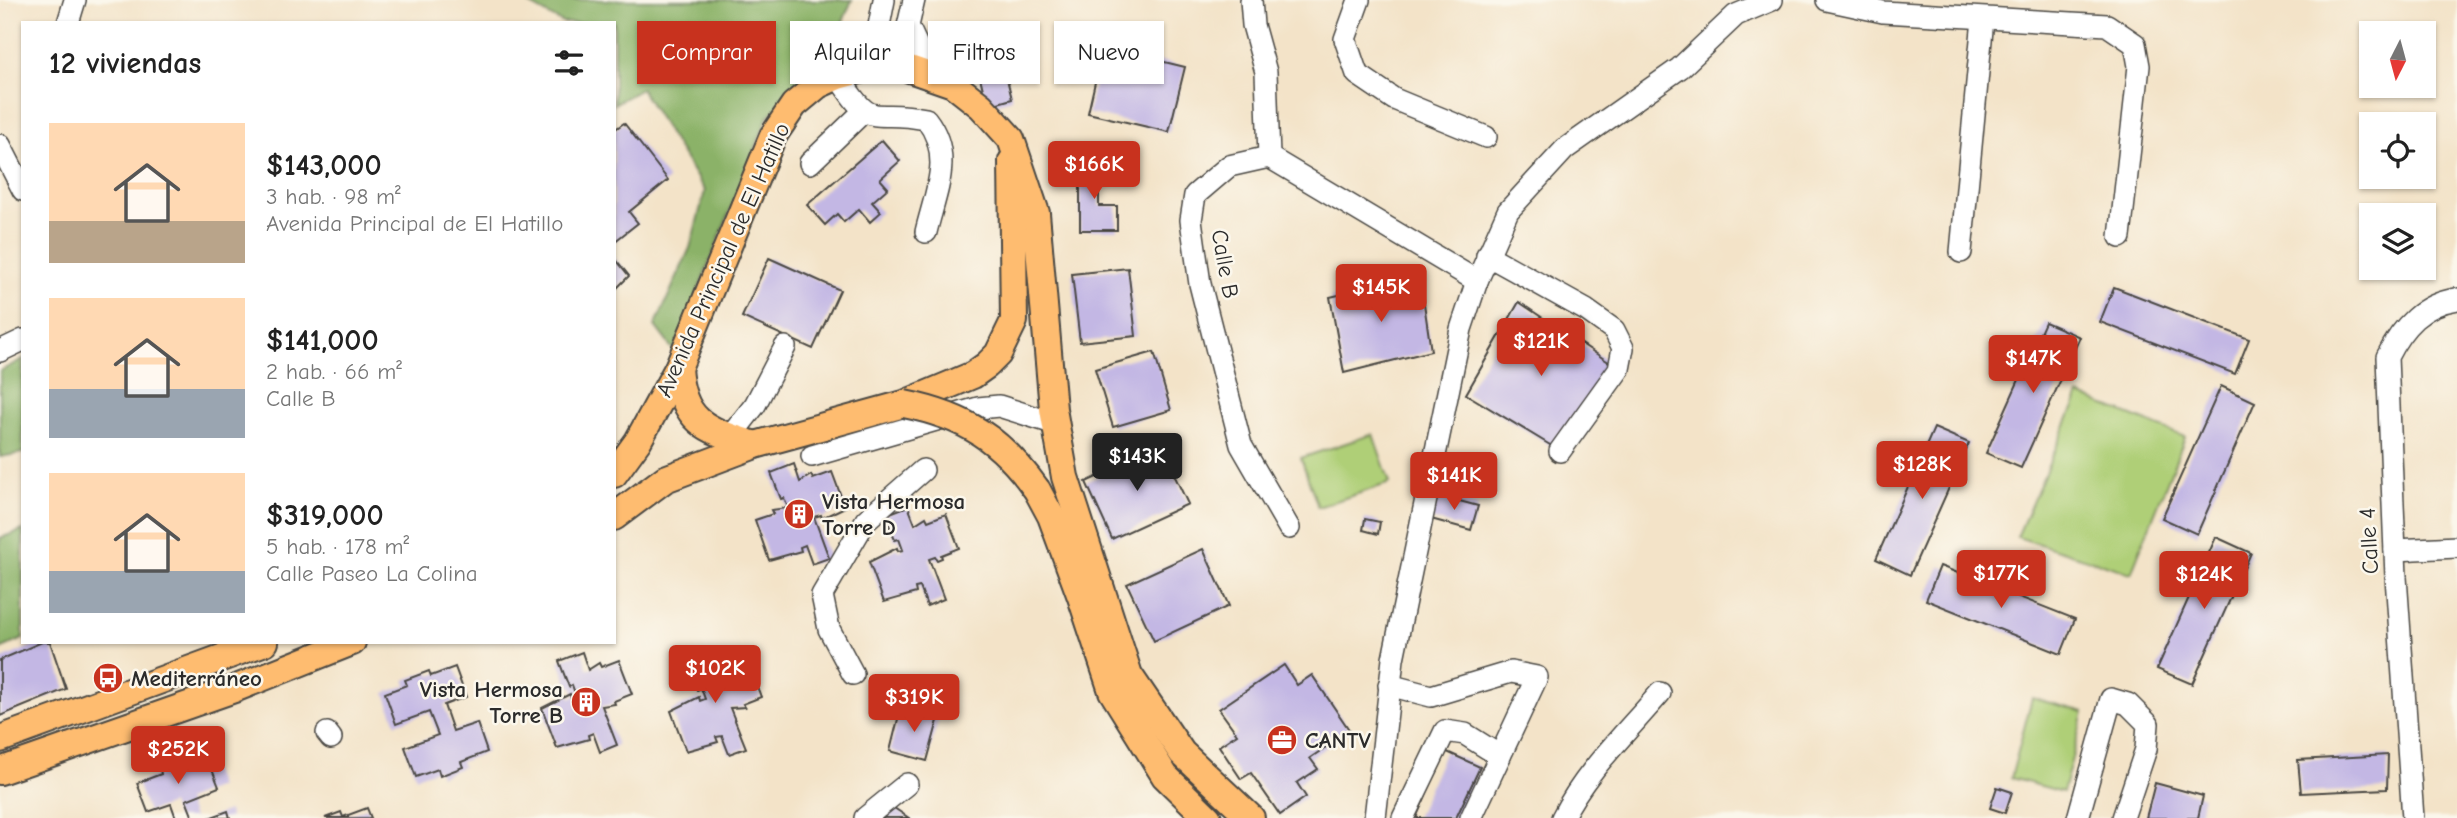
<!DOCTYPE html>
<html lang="es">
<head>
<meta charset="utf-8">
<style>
	body { margin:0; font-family:"Comic Neue",sans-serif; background:#f2f2f2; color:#222; height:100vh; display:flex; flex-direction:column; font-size:26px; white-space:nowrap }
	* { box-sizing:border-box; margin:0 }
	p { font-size:23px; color:#767676 }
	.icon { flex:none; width:38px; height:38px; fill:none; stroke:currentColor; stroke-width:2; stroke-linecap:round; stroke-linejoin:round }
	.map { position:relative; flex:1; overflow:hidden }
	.drawer { position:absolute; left:21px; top:21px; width:595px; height:623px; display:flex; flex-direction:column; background:#fff; border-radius:0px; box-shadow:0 2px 5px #0004 }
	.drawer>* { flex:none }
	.hud { position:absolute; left:637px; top:21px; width:665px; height:63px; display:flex; gap:14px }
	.needle { width:46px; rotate:186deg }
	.controls { position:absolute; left:2359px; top:21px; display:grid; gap:14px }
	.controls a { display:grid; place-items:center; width:77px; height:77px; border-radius:0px; background:#fff; box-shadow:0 2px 5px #0004; font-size:35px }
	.price { position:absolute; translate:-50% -60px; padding:0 16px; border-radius:7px; background:#c8321e; color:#fff; font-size:23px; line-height:46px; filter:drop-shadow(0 2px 4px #0008) }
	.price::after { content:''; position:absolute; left:50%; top:42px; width:21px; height:16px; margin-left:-10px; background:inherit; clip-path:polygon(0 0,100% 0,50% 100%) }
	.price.on { background:#222; color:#fff }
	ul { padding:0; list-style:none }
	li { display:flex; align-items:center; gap:21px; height:175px; padding:0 28px }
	li span { display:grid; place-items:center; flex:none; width:196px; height:140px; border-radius:0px; color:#555 }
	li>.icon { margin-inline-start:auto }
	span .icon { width:84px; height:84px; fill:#fffc; stroke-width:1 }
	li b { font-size:30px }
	h2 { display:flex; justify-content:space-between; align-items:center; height:84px; padding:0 28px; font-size:30px }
	.pill { padding:0 24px; border-radius:0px; background:#fff; box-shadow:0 2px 5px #0004; font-size:24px; line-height:63px }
	.pill.on { background:#c8321e; color:#fff }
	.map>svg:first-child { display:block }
	.green { fill:#afcf77; stroke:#6d7d51; stroke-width:2 }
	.forest { fill:#8bb268; stroke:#5b6e4a; stroke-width:2 }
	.building { fill:#c3b7e4 }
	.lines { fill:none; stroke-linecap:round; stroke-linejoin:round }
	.minor-casing { stroke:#494743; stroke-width:24 }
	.major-casing { stroke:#494743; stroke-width:30 }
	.minor { stroke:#fff; stroke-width:21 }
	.major { stroke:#febc70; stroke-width:26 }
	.major-bridge-casing { stroke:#494743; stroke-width:30; stroke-linecap:butt }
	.major-bridge { stroke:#febc70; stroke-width:26 }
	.labels { text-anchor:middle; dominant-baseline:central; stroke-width:5; stroke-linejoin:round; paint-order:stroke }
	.street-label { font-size:23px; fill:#2b2b2b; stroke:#fbf7ec }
	.poi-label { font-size:23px; font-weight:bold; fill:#2b2b2b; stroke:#fbf7ec; text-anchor:start }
</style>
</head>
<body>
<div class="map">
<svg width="2457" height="818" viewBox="0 0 2457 818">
	<rect width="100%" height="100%" fill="#fbf7ec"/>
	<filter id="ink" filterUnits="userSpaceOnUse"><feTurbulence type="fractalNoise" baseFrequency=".0143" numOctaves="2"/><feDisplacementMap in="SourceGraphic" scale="14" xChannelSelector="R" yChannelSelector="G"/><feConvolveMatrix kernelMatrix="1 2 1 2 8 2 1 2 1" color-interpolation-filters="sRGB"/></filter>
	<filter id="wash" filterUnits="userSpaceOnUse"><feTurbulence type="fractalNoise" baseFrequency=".00686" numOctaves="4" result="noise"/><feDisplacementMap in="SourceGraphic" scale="28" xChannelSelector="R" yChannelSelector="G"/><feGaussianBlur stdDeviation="1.57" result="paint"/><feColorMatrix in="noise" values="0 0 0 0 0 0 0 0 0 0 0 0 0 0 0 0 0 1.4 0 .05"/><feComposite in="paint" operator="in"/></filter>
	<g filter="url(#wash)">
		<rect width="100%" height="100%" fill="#f3e3c8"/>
		<g class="green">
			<path d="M2079 395 2185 437 2131 573 2017 537Z"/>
			<path d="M1373 434 1390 483 1318 507 1301 458Z"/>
			<path d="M2032 698 2084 712 2063 792 2011 778Z"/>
		</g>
		<g class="forest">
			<path d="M522 0H852L832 48 810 77 768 116 674 351 655 326 690 248 705 191 641 89 614 104V23H563Z"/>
			<path d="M23 359V453L0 457V371Z"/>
			<path d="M23 530V639L0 649V538Z"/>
		</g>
		<g id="blocks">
			<g class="building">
				<path d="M1103 47 1185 67 1169 132 1088 113Z"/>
				<path d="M1003 63 1012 99 987 106 978 69Z"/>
				<path d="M624 123 668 180 629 212 638 223 614 242V130Z"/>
				<path d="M882 140 900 161 880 179 888 188 872 202 881 212 870 222 859 209 844 222 837 214 825 225 807 205Z"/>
				<path d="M1080 161H1099V206H1117V230H1080Z"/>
				<path d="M614 257 629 276 614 291Z"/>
				<path d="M769 258 840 290 813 349 742 317Z"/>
				<path d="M1128 268 1136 336 1080 342 1072 274Z"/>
				<path d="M1420 276 1431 351 1344 373 1330 297Z"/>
				<path d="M2114 287 2249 339 2235 374 2100 322Z"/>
				<path d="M1519 302 1619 369 1560 451 1466 394Z"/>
				<path d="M2045 322 2080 337 2021 468 1986 453Z"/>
				<path d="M1154 352 1171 410 1113 427 1095 369Z"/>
				<path d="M2221 386 2255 402 2197 534 2162 518Z"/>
				<path d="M1934 428 1969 443 1910 575 1876 559Z"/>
				<path d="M1161 447 1188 504 1112 539 1086 482Z"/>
				<path d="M794 464 800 482 811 475 813 479 832 472 845 507 822 518 821 515 814 517 829 558 812 564 805 545 800 547 801 551 769 560 755 520 773 514 771 510 788 508 784 498 781 499 771 473Z"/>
				<path d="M1437 495 1478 506 1471 530 1431 519Z"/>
				<path d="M908 506 915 524 926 517 928 521 946 514 959 548 941 555 942 558 937 560 935 557 929 559 944 599 927 606 920 587 915 588 916 593 884 602 869 562 897 548 898 551 903 550 899 539 895 540 885 515Z"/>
				<path d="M1365 519 1380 522 1378 534 1363 530Z"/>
				<path d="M2216 537 2251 553 2192 684 2157 669Z"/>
				<path d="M1203 549 1229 606 1154 641 1127 584Z"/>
				<path d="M1940 566 2075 619 2061 654 1926 600Z"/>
				<path d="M42 642H50L66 689 0 716V660Z"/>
				<path d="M582 652 588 670 599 663 601 667 619 660 632 694 614 701 615 704 602 706 617 745 600 752 593 733 588 735 589 739 557 748 542 708 570 694 571 698 576 696 572 685 569 687 559 661Z"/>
				<path d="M711 655 717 672 728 666 730 670 748 663 761 697 743 704 745 707 730 708 746 748 729 754 722 736 716 737 718 742 686 751 671 711 699 697 700 701 705 699 701 688 697 690 687 663Z"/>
				<path d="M1284 665 1297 685 1312 675 1350 731 1310 758 1318 769 1297 783 1306 797 1280 815 1251 773 1241 779 1219 746 1237 734 1219 709Z"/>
				<path d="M455 667 466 697 444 705 453 731 477 723 487 752 461 762 463 767 440 776 438 769 416 777 405 747 438 735 429 712 396 724 385 693 407 685 405 680 429 671 431 676Z"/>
				<path d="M901 707 939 717 927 761 890 751Z"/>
				<path d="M1445 751 1480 767 1456 818H1416Z"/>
				<path d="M2388 755 2387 789 2301 793 2298 760Z"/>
				<path d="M207 757 219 787 186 800 193 818H176L171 804 148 812 137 783 161 774 160 769 183 760 185 766Z"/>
				<path d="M2155 783 2203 796 2198 818H2146Z"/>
				<path d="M1997 787 2012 792 2005 813 1990 808Z"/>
				<path d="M888 804 909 818H879Z"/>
				<path d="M367 808 371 818H325L341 812 343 817Z"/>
				<path d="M228 811 230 818H209Z"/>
			</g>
		</g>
	</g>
	<g filter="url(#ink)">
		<use href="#blocks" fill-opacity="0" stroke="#494743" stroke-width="2"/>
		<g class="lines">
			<g class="minor-casing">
				<g id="minor">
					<path d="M914 0 908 26 931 75"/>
					<path d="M1251 0 1253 25 1266 72 1269 157"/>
					<path d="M1359 0 1345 39 1357 74 1394 99 1486 137"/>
					<path d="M1827 0 1883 12 2107 25 2135 44 2139 66 2120 237"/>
					<path d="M68 23 75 0"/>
					<path d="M871 67 884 0"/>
					<path d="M838 76C875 134 869 107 926 119 954 155 936 190 926 232"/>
					<path d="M0 145 23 190"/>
					<path d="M810 163 863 112"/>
					<path d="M1961 252 1983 19"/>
					<path d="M1487 255 1586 310 1614 330 1623 348 1619 369 1560 451"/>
					<path d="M0 351 23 340"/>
					<path d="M730 437 755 405 785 347"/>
					<path d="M812 456 978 408 999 406 1056 424"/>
					<path d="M1289 528 1241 445 1200 284 1191 220 1195 195 1229 166 1269 157 1477 281"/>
					<path d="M2395 550 2457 547"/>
					<path d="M853 674 829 629 822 595 866 520 923 470"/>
					<path d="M1389 685 1431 696 1511 672 1537 677 1471 818"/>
					<path d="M327 733 331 738"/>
					<path d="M865 818 907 784"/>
					<path d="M1375 818 1393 659 1461 329 1477 281 1508 211 1565 149 1680 68 1736 15 1772 0"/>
					<path d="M1403 818 1445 731 1465 734 1500 756"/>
					<path d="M1562 818C1585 772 1626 733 1660 693"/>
					<path d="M2078 818 2111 699 2128 704 2148 724 2146 749 2123 818"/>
					<path d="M2413 818 2396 577 2387 357C2402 327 2422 304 2457 299"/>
				</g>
			</g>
			<g class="major-casing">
				<g id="major">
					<path d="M678 368C682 424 708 430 755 445"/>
					<path d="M614 474 638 441 678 368 773 136 794 105 818 85 838 76 871 67H904L953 84 981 106 1011 139 1036 213 1053 409 1065 477 1129 675 1182 753 1251 818"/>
					<path d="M1037 490 1051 516 1081 597 1112 691 1165 776 1208 818"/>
					<path d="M614 517 665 479 755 445 904 404 973 375 987 365 998 354 1014 321 1012 161"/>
					<path d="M0 739 265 642"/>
					<path d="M0 771 234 689 352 642"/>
				</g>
			</g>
			<use href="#minor" class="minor"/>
			<use href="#major" class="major"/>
			<g class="major-bridge-casing">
				<path id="major-bridge" d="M904 404C965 416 1001 439 1037 490"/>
			</g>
			<use href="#major-bridge" class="major-bridge"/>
		</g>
	</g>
	<defs>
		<g id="building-disc" transform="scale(1.575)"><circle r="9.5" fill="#c8321e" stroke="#fbf7ec"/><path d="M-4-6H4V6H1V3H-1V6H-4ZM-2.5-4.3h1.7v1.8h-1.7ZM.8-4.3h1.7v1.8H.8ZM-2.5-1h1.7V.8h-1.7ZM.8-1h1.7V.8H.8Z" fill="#fff"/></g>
		<g id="bus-disc" transform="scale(1.575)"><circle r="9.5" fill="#c8321e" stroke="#fbf7ec"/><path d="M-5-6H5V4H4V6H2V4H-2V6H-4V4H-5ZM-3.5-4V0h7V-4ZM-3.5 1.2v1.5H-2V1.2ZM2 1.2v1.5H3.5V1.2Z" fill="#fff"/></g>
		<g id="office-disc" transform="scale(1.575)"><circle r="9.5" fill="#c8321e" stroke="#fbf7ec"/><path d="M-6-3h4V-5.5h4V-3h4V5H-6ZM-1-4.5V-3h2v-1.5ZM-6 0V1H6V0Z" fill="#fff"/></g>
	</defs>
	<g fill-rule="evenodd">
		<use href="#building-disc" x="799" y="514"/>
		<use href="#bus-disc" x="108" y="678"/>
		<use href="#building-disc" x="586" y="702"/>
		<use href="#office-disc" x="1282" y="740"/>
	</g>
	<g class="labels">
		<g class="street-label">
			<text transform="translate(723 260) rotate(-66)">Avenida Principal de El Hatillo</text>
			<text transform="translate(1225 264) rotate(80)">Calle B</text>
			<text transform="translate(2369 541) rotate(-93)">Calle 4</text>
		</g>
		<g class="poi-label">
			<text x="822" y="501">Vista Hermosa<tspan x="822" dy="26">Torre D</tspan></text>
			<text x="131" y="678">Mediterráneo</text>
			<text x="563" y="689" text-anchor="end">Vista Hermosa<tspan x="563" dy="26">Torre B</tspan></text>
			<text x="1305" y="740">CANTV</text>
		</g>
	</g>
</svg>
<div class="controls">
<a><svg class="needle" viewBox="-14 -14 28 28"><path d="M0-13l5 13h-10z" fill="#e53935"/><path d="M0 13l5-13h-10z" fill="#767676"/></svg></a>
<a><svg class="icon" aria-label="locate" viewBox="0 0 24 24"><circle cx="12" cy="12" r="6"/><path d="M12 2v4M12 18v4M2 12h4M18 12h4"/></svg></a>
<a><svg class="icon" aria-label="layers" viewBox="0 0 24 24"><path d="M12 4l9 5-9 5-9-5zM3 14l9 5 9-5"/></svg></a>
</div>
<b class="price" style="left:1094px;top:201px">$166K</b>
<b class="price" style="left:1381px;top:324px">$145K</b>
<b class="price" style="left:1541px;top:378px">$121K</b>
<b class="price" style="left:2033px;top:395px">$147K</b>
<b class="price on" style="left:1137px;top:493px">$143K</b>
<b class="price" style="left:1922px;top:501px">$128K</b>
<b class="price" style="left:1454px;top:512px">$141K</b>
<b class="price" style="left:2001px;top:610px">$177K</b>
<b class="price" style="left:2204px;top:611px">$124K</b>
<b class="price" style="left:715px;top:705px">$102K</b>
<b class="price" style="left:914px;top:734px">$319K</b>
<b class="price" style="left:178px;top:786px">$252K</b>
<div class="hud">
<a class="pill on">Comprar</a>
<a class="pill">Alquilar</a>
<a class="pill">Filtros</a>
<a class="pill">Nuevo</a>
</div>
<section class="drawer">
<h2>12 viviendas<svg class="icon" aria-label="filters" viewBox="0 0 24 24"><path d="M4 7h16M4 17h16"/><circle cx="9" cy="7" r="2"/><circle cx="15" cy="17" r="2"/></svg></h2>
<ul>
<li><span style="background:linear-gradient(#ffd9b3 70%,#b9a48a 0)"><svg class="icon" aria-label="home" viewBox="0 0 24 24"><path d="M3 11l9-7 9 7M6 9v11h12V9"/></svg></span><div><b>$143,000</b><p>3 hab. · 98 m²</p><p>Avenida Principal de El Hatillo</p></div></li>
<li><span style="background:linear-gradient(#ffd9b3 65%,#9aa5b1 0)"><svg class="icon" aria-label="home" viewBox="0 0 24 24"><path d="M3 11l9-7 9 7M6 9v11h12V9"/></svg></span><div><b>$141,000</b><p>2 hab. · 66 m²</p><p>Calle B</p></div></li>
<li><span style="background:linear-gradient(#ffd9b3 70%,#9aa5b1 0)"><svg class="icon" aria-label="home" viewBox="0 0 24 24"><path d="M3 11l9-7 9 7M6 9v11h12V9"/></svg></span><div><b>$319,000</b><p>5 hab. · 178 m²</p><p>Calle Paseo La Colina</p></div></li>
</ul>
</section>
</div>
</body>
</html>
